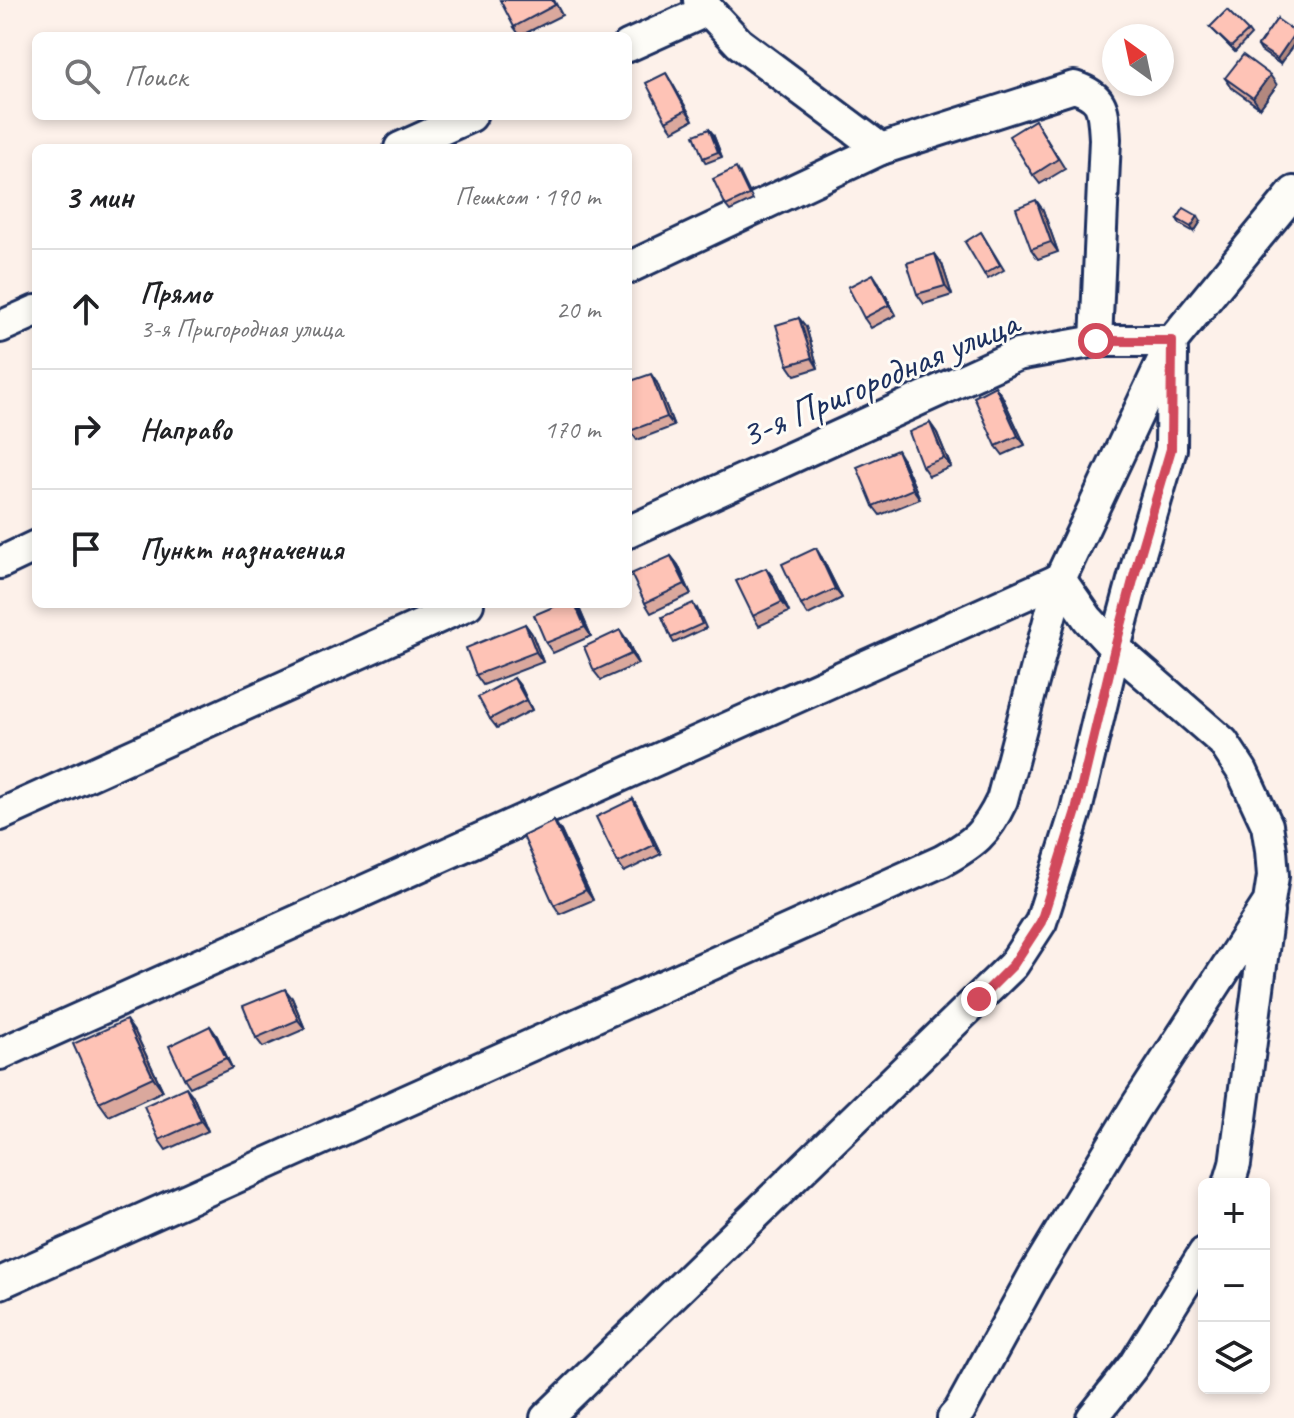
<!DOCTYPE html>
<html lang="ru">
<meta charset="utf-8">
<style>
body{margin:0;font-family:Caveat,sans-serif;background:#f6f6f6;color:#202124}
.controls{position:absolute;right:24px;bottom:24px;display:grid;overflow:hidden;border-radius:12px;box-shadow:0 4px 12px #0003}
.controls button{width:72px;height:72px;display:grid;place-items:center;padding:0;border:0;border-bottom:2px solid #e0e0e0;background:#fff;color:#202124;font:40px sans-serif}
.compass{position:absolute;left:1102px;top:24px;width:72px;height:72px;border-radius:50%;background:#fff;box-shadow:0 4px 12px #0003;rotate:327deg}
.stop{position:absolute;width:24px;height:24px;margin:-18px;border:6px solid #d1495b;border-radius:50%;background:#fff}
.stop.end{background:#d1495b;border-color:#fff;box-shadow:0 2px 8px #0008}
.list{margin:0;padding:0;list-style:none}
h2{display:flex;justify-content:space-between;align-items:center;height:104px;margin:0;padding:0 32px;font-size:34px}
h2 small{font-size:26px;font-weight:400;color:#757577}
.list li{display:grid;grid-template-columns:52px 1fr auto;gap:24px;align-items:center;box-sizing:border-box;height:120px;padding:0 32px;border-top:2px solid #e0e0e0}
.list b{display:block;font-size:30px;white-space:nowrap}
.list p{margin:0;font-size:26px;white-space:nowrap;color:#757577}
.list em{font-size:26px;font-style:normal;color:#757577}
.icon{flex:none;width:44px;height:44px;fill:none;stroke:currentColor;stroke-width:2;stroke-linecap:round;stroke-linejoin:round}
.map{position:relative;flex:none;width:1294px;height:1418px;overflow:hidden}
.search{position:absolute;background:#fff;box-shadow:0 4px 12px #0003;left:32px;top:32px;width:600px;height:88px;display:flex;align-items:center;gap:20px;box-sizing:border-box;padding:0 28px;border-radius:12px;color:#757577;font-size:30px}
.panel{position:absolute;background:#fff;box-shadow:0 4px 12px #0003;left:32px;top:144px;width:600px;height:464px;border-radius:12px}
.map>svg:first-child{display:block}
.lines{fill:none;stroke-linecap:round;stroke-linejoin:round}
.minor-casing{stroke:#1b2f5e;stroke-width:36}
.minor{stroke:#fdfcf7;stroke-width:30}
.wall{fill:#daa89d;stroke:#1b2f5e;stroke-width:2}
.shaded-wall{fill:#b2887f;stroke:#1b2f5e;stroke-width:2}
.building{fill:#fec3b6;stroke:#1b2f5e;stroke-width:2}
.route{stroke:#d1495b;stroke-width:10}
.labels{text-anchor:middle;stroke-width:6;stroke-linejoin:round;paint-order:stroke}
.street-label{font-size:38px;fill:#1b2f5e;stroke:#fdfcf7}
</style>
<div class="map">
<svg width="1294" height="1418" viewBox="0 0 1294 1418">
<rect width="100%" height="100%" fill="#fdf1ea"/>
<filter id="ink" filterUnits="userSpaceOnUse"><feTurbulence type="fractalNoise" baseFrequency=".0125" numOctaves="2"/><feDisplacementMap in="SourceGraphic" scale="16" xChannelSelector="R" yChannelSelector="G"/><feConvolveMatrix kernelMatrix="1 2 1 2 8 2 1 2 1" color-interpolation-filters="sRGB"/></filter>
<g filter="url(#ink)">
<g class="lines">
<defs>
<g id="minor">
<polyline points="628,46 708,10"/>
<polyline points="400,148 471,116"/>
<path d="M881,149L1074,87C1105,97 1103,110 1105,139L1096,341"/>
<polyline points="628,268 881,149 739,43 699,0"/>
<polyline points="0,327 36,311"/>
<polyline points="628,532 1017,355 1096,341 1172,341 1294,192"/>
<polyline points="0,563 36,546"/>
<polyline points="0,815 468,604"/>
<polyline points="0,1054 1060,579 1088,619 1115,648 1223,742 1242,771 1267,825 1271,850 1273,876 1269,902 1135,1108 1034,1275 960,1410 953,1418"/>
<polyline points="1229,1184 1235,1164 1268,912"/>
<path d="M0,1283L942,861C974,843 986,834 1002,800L1060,579L1172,341"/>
<polyline points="546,1418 1013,965 1041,922 1076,811 1115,648 1140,554 1171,449 1172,351"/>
<polyline points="1092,1418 1134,1365 1204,1253"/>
</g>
</defs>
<!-- minor casing -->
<use href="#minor" class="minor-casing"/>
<!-- minor -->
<use href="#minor" class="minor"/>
</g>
<!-- wall -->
<g class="wall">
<polygon points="554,0 562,15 520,36 514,27"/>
<polygon points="1277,19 1280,64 1261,51 1258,46"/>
<polygon points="1210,27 1248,31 1251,35 1235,52"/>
<polygon points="1225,78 1277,85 1260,108 1232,88"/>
<polygon points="672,83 693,120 673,131 666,121"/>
<polygon points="709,129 713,134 722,157 706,163 703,158"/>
<polygon points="1041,130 1065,169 1040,184 1033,175"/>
<polygon points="740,173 753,200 730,211 726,206"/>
<polygon points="1043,210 1058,252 1038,259 1031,249"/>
<polygon points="1177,219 1201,221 1194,232 1180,224"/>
<polygon points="981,232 1004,270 988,279 984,274"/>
<polygon points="935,254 942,264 952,295 924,304 917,294"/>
<polygon points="879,283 896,315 871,328 864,318"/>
<polygon points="799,318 806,327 818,368 795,375 788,365"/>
<polygon points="657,383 674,426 637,440 630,431"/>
<polygon points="1002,396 1025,445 1003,455 996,446"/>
<polygon points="930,423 937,433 951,467 929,476 922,466"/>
<polygon points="903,460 920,499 880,515 873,506"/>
<polygon points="671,556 678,565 691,594 651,613 645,603"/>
<polygon points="822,558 842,598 808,615 801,605"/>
<polygon points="773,577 789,612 759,626 753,616"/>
<polygon points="579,608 591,636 553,653 546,643"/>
<polygon points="697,608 706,628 674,643 671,638"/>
<polygon points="525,624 532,634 543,662 483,685 476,675"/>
<polygon points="627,640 638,664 601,680 594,671"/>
<polygon points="514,678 521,687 532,710 497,728 490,719"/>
<polygon points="633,799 639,809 661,854 624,872 618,863"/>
<polygon points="554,821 561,831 593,900 560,914 554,905"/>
<polygon points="292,998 305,1029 263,1047 256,1038"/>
<polygon points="210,1026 217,1036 232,1068 190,1087 184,1078"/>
<polygon points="136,1034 163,1091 109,1116 99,1102"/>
<polygon points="193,1096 208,1131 166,1150 159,1140"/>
</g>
<!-- shaded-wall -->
<g class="shaded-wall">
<polygon points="1294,34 1294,44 1280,64 1277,59"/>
<polygon points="666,73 672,83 693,120 686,110"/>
<polygon points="1270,75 1277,85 1260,108 1253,98"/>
<polygon points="709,129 713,134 722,157 718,152"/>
<polygon points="1036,200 1043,210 1058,252 1051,242"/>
<polygon points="1198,216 1201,221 1194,232 1191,227"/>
<polygon points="935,254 942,264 952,295 945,286"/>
<polygon points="873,274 879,283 896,315 889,305"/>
<polygon points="799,318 806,327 818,368 812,358"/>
<polygon points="651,374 657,383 674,426 667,417"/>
<polygon points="995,386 1002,396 1025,445 1018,436"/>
<polygon points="930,423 937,433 951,467 944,458"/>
<polygon points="897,450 903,460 920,499 913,489"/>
<polygon points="816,548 822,558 842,598 835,589"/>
<polygon points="671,556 678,565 691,594 685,584"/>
<polygon points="766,568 773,577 789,612 782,602"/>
<polygon points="575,604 576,604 579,608 591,636 585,627"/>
<polygon points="525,624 532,634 543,662 536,652"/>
<polygon points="620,630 627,640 638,664 631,654"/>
<polygon points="514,678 521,687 532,710 526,700"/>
<polygon points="633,799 639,809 661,854 654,845"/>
<polygon points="554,821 561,831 593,900 586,890"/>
<polygon points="285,989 292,998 305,1029 298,1020"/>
<polygon points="126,1020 136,1034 163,1091 153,1077"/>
<polygon points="210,1026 217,1036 232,1068 226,1058"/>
<polygon points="186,1087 193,1096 208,1131 201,1121"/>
</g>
<!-- building -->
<g class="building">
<polygon points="500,0 552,0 555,5 514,27"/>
<polygon points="1227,10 1248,31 1231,47 1210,27"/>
<polygon points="1277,19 1294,31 1294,34 1277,59 1258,46"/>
<polygon points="1243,55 1270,75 1253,98 1225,78"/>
<polygon points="666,73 686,110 666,121 646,83"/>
<polygon points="1035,120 1058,159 1033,175 1009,136"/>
<polygon points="709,129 718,152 703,158 694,135"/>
<polygon points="736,168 749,195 726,206 713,179"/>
<polygon points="1036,200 1051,242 1031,249 1016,208"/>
<polygon points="1184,208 1198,216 1191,227 1177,219"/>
<polygon points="981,232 1000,265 984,274 965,242"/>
<polygon points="935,254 945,286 917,294 907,263"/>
<polygon points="873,274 889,305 864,318 848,287"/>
<polygon points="799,318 812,358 788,365 776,325"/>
<polygon points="651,374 667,417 630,431 628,424 628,382"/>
<polygon points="995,386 1018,436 996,446 974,397"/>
<polygon points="930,423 944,458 922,466 909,432"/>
<polygon points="897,450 913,489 873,506 857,467"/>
<polygon points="816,548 835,589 801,605 782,564"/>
<polygon points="671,556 685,584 645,603 631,574"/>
<polygon points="766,568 782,602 753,616 736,581"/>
<polygon points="693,603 702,624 671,638 662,617"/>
<polygon points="560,604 575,604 585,627 546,643 534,615"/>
<polygon points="525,624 536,652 476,675 466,648"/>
<polygon points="620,630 631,654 594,671 584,647"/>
<polygon points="514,678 526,700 490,719 478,697"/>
<polygon points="633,799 654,845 618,863 596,817"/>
<polygon points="554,821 586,890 554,905 523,836"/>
<polygon points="285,989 298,1020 256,1038 243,1006"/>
<polygon points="126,1020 153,1077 99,1102 73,1044"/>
<polygon points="210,1026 226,1058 184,1078 169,1046"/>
<polygon points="186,1087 201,1121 159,1140 144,1106"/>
</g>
</g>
<g class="lines" filter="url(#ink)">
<!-- route -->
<polyline class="route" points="979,999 1013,965 1041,922 1076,811 1115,648 1140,554 1171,449 1172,341 1096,341"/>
</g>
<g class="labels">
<!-- street labels -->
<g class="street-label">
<text transform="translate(879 378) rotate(-23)" y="13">3-я Пригородная улица</text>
</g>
</g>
</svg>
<div class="controls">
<button>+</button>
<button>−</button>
<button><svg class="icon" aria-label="layers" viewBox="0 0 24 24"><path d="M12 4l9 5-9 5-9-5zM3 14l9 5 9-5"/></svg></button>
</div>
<svg class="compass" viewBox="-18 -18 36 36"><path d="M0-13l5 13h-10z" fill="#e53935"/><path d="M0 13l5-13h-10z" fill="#757577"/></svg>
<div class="stop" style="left:1096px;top:341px"></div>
<div class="stop end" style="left:979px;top:999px"></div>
<div class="search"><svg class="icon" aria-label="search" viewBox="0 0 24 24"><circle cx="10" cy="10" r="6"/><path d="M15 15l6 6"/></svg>Поиск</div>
<section class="panel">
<h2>3 мин<small>Пешком · 190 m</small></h2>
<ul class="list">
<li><svg class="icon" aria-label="ahead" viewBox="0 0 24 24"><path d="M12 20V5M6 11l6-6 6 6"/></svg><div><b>Прямо</b><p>3-я Пригородная улица</p></div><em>20 m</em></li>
<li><svg class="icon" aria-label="right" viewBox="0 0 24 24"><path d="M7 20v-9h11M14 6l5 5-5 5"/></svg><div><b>Направо</b></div><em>170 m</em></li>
<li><svg class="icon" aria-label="arrive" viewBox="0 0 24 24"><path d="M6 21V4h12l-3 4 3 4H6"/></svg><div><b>Пункт назначения</b></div></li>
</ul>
</section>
</div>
